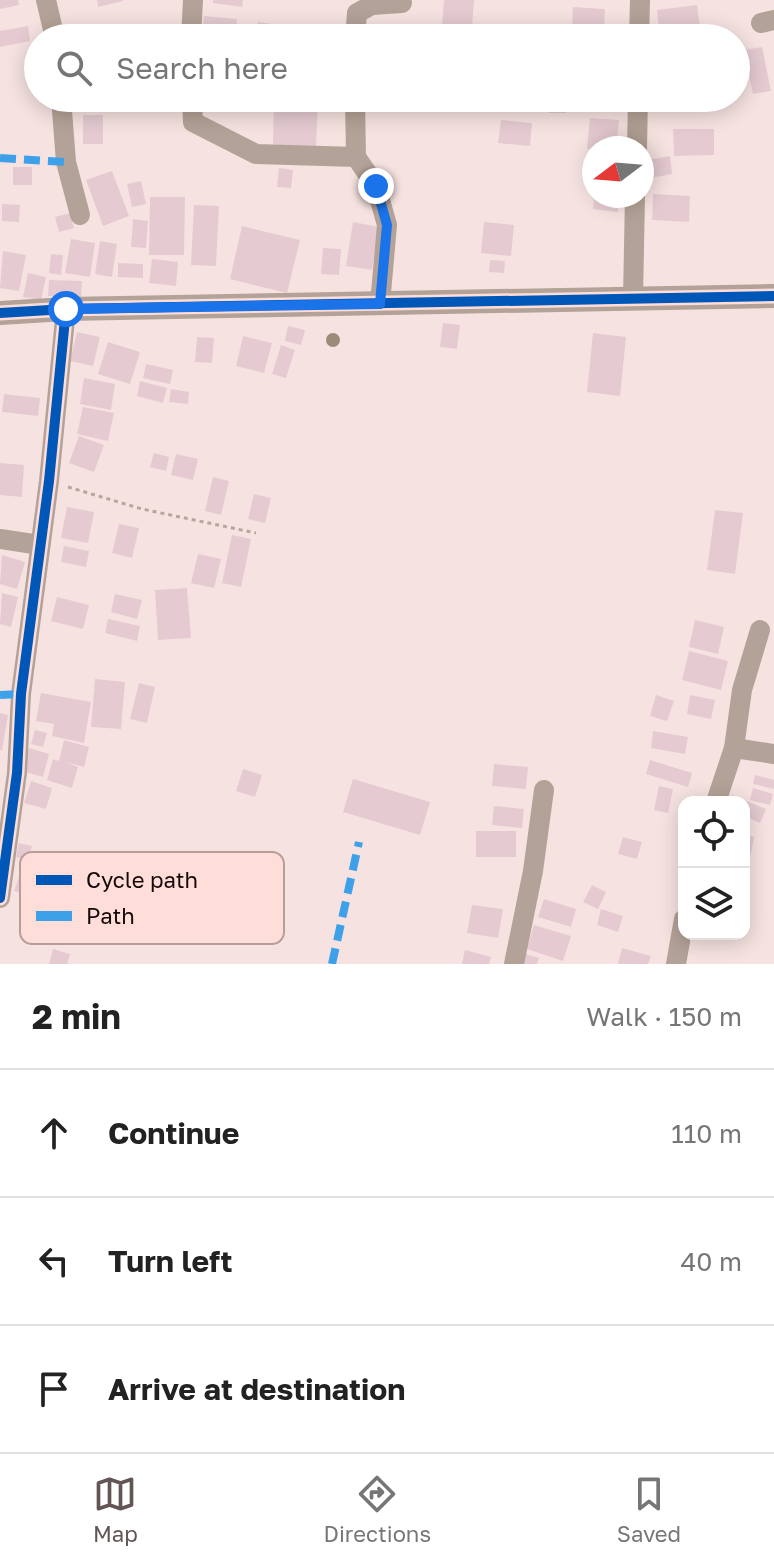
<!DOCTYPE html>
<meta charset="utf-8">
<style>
body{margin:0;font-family:"Golos Text",sans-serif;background:#f6f6f6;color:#222}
.controls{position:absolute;right:24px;bottom:24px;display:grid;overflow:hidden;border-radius:16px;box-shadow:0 4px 20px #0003}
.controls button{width:72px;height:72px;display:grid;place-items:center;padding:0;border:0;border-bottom:2px solid #e0e0e0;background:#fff;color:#222;font:40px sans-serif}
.compass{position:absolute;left:582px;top:136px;width:72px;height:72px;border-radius:50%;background:#fff;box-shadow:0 4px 20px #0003;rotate:254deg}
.stop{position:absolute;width:24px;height:24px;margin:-18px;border:6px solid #1a73e8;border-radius:50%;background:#fff}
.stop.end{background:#1a73e8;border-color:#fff;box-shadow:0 2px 8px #0008}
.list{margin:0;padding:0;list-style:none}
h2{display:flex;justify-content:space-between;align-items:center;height:104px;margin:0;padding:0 32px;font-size:34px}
h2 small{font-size:26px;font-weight:400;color:#767676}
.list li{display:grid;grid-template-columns:52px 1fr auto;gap:24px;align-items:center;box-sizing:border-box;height:128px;padding:0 32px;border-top:2px solid #e0e0e0}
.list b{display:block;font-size:30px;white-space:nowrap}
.list em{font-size:26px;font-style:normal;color:#767676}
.icon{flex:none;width:44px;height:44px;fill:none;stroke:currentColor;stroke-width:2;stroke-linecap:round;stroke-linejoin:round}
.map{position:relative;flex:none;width:774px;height:964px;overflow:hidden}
.search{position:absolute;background:#fff;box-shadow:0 4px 20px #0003;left:24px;right:24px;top:24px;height:88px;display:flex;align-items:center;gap:20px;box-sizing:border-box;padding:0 28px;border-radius:44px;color:#767676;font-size:30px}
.sheet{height:488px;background:#fff}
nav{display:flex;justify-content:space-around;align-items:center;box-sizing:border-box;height:112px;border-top:2px solid #e0e0e0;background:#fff;font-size:22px;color:#767676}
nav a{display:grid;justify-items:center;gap:4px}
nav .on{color:#625554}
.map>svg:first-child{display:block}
.building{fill:#e5cbd1}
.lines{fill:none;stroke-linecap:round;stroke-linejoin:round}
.path{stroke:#b5a69e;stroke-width:3;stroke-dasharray:4 4;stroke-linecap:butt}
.minor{stroke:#b3a297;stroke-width:20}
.tertiary{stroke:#b3a297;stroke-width:24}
.quiet{stroke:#3da1e9;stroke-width:8;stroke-dasharray:16 8;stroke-linecap:butt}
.cycleway-casing{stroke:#ffddd8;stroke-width:15}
.cycleway{stroke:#0057b8;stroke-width:10}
.tree{fill:#9c8c77}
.route{stroke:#1a73e8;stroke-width:10}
.key{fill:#ffddd8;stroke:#b89d9a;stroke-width:2}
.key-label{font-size:22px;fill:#130908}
</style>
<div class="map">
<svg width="774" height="964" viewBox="0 0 774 964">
<rect width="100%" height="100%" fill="#f6e3e1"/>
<!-- building -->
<g class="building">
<polygon points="0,0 18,0 19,5 0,9"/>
<polygon points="97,0 123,0 123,1 98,7"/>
<polygon points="213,0 243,0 242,7 213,3"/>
<polygon points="444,0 474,0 472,28 442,25"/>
<polygon points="697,5 701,37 660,38 657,10"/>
<polygon points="573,7 605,9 604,28 572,27"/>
<polygon points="204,16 237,19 236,37 202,34"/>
<polygon points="258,22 284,26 283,38 256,38"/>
<polygon points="28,26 30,41 0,47 0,31"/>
<polygon points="587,29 605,31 604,38 586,38"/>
<polygon points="762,47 771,91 753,94 744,50"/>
<polygon points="274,98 318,98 316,147 273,146"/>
<polygon points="548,98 566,98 566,113 549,113"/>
<polygon points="579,98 592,98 591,112 577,111"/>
<polygon points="598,98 615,98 614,110 597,109"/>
<rect x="83" y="115" width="20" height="29"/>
<polygon points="590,118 619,120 616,148 587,149"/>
<polygon points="501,120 532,123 530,146 498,143"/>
<polygon points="673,129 714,129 714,155 674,156"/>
<polygon points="670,156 672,174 651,178 648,160"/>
<rect x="13" y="167" width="19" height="18"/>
<polygon points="279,168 293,170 291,188 277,187"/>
<polygon points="112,171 129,216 103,226 86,180"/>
<polygon points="141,181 146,204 132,207 127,184"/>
<polygon points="653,194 690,196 689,222 652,220"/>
<polygon points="594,196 619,196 618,212 593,209"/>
<polygon points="150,197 185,197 184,255 149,255"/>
<polygon points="2,204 20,205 19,222 2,221"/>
<polygon points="194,205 219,206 216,266 191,265"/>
<polygon points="70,213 74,228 59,232 55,217"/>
<polygon points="133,219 148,221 146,248 131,247"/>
<polygon points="353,222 379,227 372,270 346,266"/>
<polygon points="484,222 514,225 511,256 481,253"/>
<polygon points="242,226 300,240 287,293 230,279"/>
<polygon points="71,239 95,243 90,277 65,273"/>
<polygon points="100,241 117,244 112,277 95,274"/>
<polygon points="323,248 341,249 339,275 321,274"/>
<polygon points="3,251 26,255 19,291 0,288"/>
<polygon points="51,254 63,255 61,275 49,273"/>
<polygon points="152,259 178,262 176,286 149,283"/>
<polygon points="490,260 505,261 504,273 489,272"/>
<polygon points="118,263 143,264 143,278 118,277"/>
<polygon points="28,273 46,277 41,300 23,297"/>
<polygon points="49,280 82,281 81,298 48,296"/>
<polygon points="443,323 460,325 457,349 440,347"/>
<polygon points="288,326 305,330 301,345 285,341"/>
<polygon points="77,332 100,337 93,366 70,361"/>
<polygon points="593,333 626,337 620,396 587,392"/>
<polygon points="243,336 272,343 264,373 236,366"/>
<polygon points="197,337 214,338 212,363 195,362"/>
<polygon points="108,342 140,352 130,384 98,374"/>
<polygon points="281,345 295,350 286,378 272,374"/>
<polygon points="146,364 173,370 170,384 143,378"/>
<polygon points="84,378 115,384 111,410 80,404"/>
<polygon points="140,381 167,388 163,403 137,396"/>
<polygon points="171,389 189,392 188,404 169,402"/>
<polygon points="4,394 40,398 38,416 2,412"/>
<polygon points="83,407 114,413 108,441 77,434"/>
<polygon points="79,436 104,445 94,472 69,463"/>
<polygon points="154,453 169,457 166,471 150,467"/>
<polygon points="176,454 198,459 193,480 171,475"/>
<polygon points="0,463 24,465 22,497 0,495"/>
<polygon points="213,477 229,481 221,515 205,511"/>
<polygon points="254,494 271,498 265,523 248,519"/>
<polygon points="67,507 94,512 88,543 61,538"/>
<polygon points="715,510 743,513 735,574 707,570"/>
<polygon points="119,524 139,528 132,558 112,553"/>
<polygon points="232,535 251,539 241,587 222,583"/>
<polygon points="64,546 89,551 86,567 61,562"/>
<polygon points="198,554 221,559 214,588 191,583"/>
<polygon points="2,555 25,562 17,589 0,584"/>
<polygon points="187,588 191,638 158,640 155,590"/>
<polygon points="2,593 18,597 11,627 0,624"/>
<polygon points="115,594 142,600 137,619 111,612"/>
<polygon points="57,597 89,605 83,629 51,621"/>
<polygon points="108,619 140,626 137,641 105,633"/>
<polygon points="695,620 724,627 718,654 689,647"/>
<polygon points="689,651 728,661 721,690 682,680"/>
<polygon points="95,679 125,682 121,729 91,727"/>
<polygon points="139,683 155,687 147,723 130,719"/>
<polygon points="41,693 91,702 84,743 52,736 54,724 36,721"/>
<polygon points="656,695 674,701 667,721 650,716"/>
<polygon points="690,695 715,700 711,719 687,714"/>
<polygon points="0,713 8,715 2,750 0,750"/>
<polygon points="35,730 47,733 43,747 31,744"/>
<polygon points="653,731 688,737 685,754 651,748"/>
<polygon points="64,740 89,747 84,767 66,762 78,767 72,788 47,780 53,759 59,761"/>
<polygon points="29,748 49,754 43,777 22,771"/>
<polygon points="650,760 692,773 688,787 646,774"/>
<polygon points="494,764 528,767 526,789 492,786"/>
<polygon points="243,769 262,775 255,797 236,791"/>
<polygon points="755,775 774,780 774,789 753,784"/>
<polygon points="353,779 430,802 420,835 343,812"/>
<polygon points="31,781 52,788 46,809 24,803"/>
<polygon points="659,786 673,789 668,813 654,810"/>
<polygon points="753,788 773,794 770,805 750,800"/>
<polygon points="732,795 766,809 760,823 744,816 744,802 729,802"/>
<polygon points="494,806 524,809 522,828 492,825"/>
<rect x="476" y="831" width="40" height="26"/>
<polygon points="744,835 754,837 751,854 744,853"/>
<polygon points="623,837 642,842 637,859 618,854"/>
<polygon points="19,843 32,846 28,860 16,857"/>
<polygon points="22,868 50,878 43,900 14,891"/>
<polygon points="592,885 606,892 598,909 583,902"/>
<polygon points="544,899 576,909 571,927 538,917"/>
<polygon points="472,905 503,909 498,938 467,933"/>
<polygon points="601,909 623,916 618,932 597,925"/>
<polygon points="534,925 571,936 563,961 527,949"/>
<polygon points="622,948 651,956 648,964 618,964"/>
<polygon points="53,949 70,954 67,964 49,964"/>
<polygon points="465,950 491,957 489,964 462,964"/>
<polygon points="526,954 539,958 537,964 522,964"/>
</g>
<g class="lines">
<!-- path -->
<polyline class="path" points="68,487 142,509 256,533"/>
<!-- minor -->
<g class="minor">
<polyline points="46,0 55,38"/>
<polyline points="761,23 774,20"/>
<polyline points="191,38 193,0"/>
<polyline points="355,38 357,13 372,5 402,3"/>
<polyline points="639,38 640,0"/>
<polyline points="61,98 66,162 80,215"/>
<polyline points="192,98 193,122 256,154 356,157 376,186 387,225 380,304"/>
<polyline points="355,98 356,157"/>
<polyline points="637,148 638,98"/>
<polyline points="633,298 635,196"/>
<polyline points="0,539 40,545"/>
<polyline points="734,748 774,754"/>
<polyline points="716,802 734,748 742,690 760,630"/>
<polyline points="0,898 17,773 21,694 49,481 66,309"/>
<polyline points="514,964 533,871 544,790"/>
<polyline points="676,964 684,919"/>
</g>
<!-- tertiary -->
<polyline class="tertiary" points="0,313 66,309 774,296"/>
<!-- quiet -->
<g class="quiet">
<polyline points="0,158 66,162"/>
<polyline points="0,695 21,694"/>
<polyline points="332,964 359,842"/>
</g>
<defs>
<g id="cycleway">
<polyline points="0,313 66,309 774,296"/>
<polyline points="0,898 17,773 21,694 49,481 66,309"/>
</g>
</defs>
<!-- cycleway casing -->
<use href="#cycleway" class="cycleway-casing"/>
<!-- cycleway -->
<use href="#cycleway" class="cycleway"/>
</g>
<!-- trees -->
<circle class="tree" cx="333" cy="340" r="7"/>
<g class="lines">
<!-- route -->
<polyline class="route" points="66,309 380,304 387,225 376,186"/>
</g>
<!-- legend -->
<rect x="20" y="852" width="264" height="92" rx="12" class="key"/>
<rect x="36" y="875" width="36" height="10" fill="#0057b8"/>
<rect x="36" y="911" width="36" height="10" fill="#3da1e9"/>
<g class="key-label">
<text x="86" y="888">Cycle path</text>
<text x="86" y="924">Path</text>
</g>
</svg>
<div class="controls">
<button><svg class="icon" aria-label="locate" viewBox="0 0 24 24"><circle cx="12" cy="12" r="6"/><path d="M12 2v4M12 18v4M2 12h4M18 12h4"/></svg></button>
<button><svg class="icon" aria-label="layers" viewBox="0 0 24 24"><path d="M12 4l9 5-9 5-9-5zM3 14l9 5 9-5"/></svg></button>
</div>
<svg class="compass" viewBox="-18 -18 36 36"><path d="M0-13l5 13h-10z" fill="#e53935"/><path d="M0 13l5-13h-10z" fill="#767676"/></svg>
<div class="stop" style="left:66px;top:309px"></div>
<div class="stop end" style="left:376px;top:186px"></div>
<div class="search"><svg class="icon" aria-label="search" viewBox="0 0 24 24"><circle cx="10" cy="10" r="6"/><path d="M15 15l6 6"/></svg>Search here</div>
</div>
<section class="sheet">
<h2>2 min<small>Walk · 150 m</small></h2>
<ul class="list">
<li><svg class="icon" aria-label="ahead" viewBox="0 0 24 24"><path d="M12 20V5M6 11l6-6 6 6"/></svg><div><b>Continue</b></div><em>110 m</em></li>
<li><svg class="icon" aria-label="left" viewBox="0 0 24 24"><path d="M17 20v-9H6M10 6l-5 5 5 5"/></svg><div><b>Turn left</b></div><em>40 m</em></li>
<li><svg class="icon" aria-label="arrive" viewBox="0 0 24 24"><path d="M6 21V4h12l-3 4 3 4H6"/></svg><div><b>Arrive at destination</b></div></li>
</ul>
</section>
<nav>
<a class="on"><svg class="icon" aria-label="map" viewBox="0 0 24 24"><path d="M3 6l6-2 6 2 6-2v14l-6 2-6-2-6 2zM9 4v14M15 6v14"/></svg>Map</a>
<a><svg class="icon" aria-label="directions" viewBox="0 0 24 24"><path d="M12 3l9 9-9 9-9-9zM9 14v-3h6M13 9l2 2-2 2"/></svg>Directions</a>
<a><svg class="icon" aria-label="saved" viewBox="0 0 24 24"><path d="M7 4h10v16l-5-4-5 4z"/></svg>Saved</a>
</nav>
